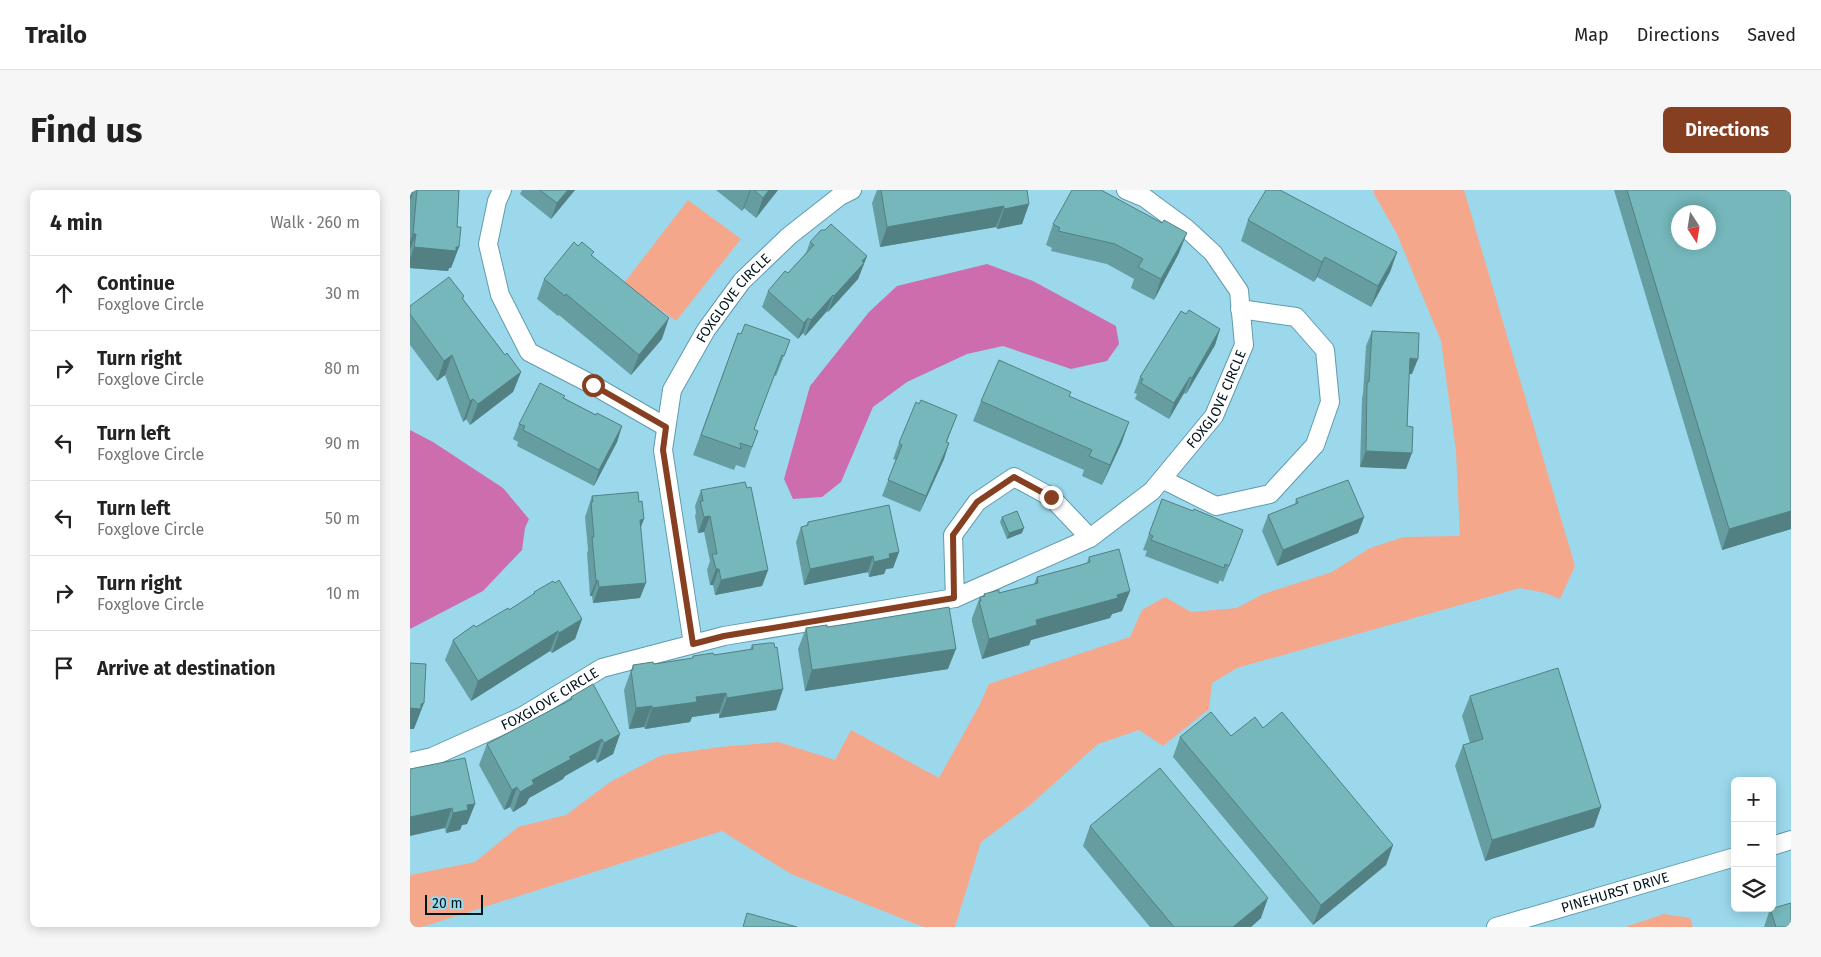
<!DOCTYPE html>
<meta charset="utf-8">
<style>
body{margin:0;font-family:"Fira Sans",sans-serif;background:#f6f6f6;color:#222}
.controls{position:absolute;right:15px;bottom:15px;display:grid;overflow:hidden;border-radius:8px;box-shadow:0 2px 12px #0003}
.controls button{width:45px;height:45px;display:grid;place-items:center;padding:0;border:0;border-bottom:1px solid #e0e0e0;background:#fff;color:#222;font:25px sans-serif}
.compass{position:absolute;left:1261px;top:15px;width:45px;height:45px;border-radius:50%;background:#fff;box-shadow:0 2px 12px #0003;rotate:168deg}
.scale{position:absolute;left:15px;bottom:12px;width:58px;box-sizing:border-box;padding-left:5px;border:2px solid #00151c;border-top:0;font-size:14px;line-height:18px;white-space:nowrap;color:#00151c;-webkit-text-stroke:4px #9cd8ec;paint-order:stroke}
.stop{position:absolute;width:15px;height:15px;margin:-11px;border:4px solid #873f22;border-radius:50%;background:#fff}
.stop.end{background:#873f22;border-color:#fff;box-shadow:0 1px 5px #0008}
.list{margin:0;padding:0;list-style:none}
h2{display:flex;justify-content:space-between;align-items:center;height:65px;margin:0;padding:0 20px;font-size:21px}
h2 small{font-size:16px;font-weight:400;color:#767676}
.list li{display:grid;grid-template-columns:32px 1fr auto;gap:15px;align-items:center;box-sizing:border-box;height:75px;padding:0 20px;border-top:1px solid #e0e0e0}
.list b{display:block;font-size:19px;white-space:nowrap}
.list p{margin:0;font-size:16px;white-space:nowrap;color:#767676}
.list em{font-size:16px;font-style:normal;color:#767676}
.icon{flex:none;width:28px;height:28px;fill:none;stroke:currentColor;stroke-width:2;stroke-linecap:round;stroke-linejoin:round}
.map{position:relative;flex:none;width:1381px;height:737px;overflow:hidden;border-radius:8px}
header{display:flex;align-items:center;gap:30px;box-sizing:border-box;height:70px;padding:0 25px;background:#fff;border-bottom:1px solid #e0e0e0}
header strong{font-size:24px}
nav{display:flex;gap:28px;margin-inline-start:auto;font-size:18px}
.intro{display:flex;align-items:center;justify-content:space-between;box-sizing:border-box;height:120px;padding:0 30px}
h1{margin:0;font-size:35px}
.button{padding:12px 22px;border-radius:8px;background:#873f22;color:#fff;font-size:18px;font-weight:700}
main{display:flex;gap:30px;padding:0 30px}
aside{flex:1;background:#fff;border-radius:8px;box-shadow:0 2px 12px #0003}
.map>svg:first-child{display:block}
.green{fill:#f5a78b}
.water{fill:#cd6dae}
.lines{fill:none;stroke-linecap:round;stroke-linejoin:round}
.street-casing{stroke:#609bae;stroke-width:20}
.street{stroke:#fff;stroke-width:18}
.wall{fill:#659da1}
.shaded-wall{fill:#528083}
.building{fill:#75b7bb;stroke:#528083;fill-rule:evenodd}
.route{stroke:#873f22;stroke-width:6}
.labels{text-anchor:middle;stroke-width:4.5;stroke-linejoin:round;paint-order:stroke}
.street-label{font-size:14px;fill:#00151c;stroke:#9cd8ec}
</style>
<header>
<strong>Trailo</strong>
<nav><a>Map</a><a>Directions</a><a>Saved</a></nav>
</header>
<div class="intro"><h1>Find us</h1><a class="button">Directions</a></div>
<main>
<aside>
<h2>4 min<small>Walk · 260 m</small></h2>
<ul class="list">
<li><svg class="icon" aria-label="ahead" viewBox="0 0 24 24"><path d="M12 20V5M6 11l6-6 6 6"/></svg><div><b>Continue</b><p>Foxglove Circle</p></div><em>30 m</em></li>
<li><svg class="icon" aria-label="right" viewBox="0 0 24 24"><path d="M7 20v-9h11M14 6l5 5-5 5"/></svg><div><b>Turn right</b><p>Foxglove Circle</p></div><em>80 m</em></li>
<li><svg class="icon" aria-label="left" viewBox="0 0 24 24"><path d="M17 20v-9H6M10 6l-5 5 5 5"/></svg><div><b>Turn left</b><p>Foxglove Circle</p></div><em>90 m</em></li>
<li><svg class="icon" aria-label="left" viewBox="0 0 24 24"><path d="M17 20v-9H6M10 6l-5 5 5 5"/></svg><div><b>Turn left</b><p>Foxglove Circle</p></div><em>50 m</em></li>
<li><svg class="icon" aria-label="right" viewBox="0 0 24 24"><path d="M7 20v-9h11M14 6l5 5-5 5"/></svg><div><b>Turn right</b><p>Foxglove Circle</p></div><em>10 m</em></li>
<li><svg class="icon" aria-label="arrive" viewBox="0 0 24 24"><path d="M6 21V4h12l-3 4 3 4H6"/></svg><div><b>Arrive at destination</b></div></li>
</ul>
</aside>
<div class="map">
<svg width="1381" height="737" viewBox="0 0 1381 737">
<rect width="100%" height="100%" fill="#9cd8ec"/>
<!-- green -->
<g class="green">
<polygon points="964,0 1054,0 1165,376 1150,409 1135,403 1110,398 827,478 802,493 799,519 753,556 729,540 688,554 619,616 571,652 545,737 513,737 381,684 312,641 12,737 0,737 0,685 65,672 108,637 156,625 200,592 252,565 310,557 368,552 425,570 441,540 529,588 569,516 579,494 720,447 732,420 755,407 781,422 827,418 853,404 922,382 960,358 994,347 1050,346 1046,261 1031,151 987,44 964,4"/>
<polygon points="278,10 331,49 266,131 214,93"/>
<polygon points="1254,724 1280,728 1283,737 1215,737"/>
</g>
<!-- water -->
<g class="water">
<polygon points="577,74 623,91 706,136 709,154 697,171 661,179 593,156 557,164 497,192 463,217 431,292 412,307 383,309 374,289 400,196 459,122 487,96"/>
<polygon points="0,240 23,252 93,298 119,329 115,338 112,360 73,401 0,439"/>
</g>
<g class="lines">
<defs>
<g id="street">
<polyline points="92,0 87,11 78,54 90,105 119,162 183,195 256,237"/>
<polyline points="752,289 806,316 860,304 905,255 920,212 915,160 886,127 830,119"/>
<polyline points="545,408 543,345 567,312 604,287 641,307 680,348"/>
<path id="s1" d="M283,454L253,260L262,200L296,140L332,91L379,46L430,6L442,0"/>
<path id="s2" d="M0,572L22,567L113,526L192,478L314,446L545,408L680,348L742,301L804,226L834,155L829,101L803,63L777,39L735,8L716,0"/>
<polyline points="1362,656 1381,650"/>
<path id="s3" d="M1086,737L1325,667"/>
</g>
</defs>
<!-- street casing -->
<use href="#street" class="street-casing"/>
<!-- street -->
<use href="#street" class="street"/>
</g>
<!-- wall -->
<g class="wall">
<polygon points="0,0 49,0 47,37 49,57 41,78 39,78 38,81 0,78"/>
<polygon points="112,0 165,0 141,29 110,4"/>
<polygon points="306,0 368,0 346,28 334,18 332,21"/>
<polygon points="467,0 471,0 619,14 612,34 587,39 586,37 470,57 462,13"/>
<polygon points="1204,0 1381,0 1381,339 1312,360"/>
<polygon points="838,30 987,62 980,82 961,117 907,87 904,92 831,51"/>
<polygon points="643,34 769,63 744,110 721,98 724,89 697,74 641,61 642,58 636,55"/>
<polygon points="400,52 457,66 448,89 418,122 417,121 395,146 393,143 388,149 352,117 358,101 378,83 396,63"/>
<polygon points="182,65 252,149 221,185 149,125 148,126 127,109 134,89"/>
<polygon points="54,106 53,109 95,165 111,182 103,202 60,235 56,229 53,232 35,185 27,191 0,155 0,116"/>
<polygon points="776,124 810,139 805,155 776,204 774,203 759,229 725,209 727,204 724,203 730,187"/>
<polygon points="962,141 1002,184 999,184 996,279 950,277 952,208 953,203 956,156"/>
<polygon points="328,143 331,144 380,150 366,186 364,185 344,240 348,241 335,278 326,275 324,280 283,265"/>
<polygon points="660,206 712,252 692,295 672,286 674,280 563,231 571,211"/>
<polygon points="154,208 186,225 212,236 207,252 184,296 107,256 108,252 103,249 109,234"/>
<polygon points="547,225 537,252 539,253 534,269 510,322 472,306 486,270 483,269 489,253"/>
<polygon points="291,300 358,380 352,396 305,405 303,395 300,395 297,380 300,371 294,342 288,343 285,326 286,323 285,316"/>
<polygon points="182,306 231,338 230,408 183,413 182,406 180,406 177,363 178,360 175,327"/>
<polygon points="752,309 833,340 813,392 810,390 808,394 735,366 737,361 733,360"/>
<polygon points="886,309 954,327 948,343 867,376 852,341 858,325 885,314"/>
<polygon points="592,327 612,343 597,349 590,332"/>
<polygon points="398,332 489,362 483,378 476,379 474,384 459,387 458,382 394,395 386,352 391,337 396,336"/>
<polygon points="679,367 720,401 712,421 702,424 700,428 621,450 619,455 572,469 562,432 562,428 570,407 573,407 574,404 589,403 624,394 627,387 677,373"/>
<polygon points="124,402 172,429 165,449 142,463 140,461 61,511 35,470 43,450 99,420 123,405"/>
<polygon points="417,437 538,479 395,501 388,459 396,438"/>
<polygon points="342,455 373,499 366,520 309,528 309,523 282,527 280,532 235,539 234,537 219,539 214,500 223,475 244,474 282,469 283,466 304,465 340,460"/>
<polygon points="1060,506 1191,617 1184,637 1075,671 1045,576 1053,555 1060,553 1052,526"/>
<polygon points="161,507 210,544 203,564 187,573 185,569 155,586 153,589 119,608 116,614 103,622 100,617 94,620 69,575 77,554 160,510"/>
<polygon points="853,538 983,655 976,675 903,735 763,567 770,547 821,546"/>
<polygon points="0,579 65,614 57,634 52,635 50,640 36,643 35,638"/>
<polygon points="680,636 851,728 841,737 740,737 673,656"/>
<polygon points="1360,719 1381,737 1354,737"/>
</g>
<!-- shaded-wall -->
<g class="shaded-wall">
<polygon points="1,0 4,0 0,11 0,3"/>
<polygon points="158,0 165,0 141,29 147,13"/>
<polygon points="340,0 341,0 334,18 332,21"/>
<polygon points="359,0 368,0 346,28 353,8"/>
<polygon points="619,14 612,34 587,39 594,19"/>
<polygon points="594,16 586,37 470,57 477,37"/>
<polygon points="777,43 769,63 744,110 751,89"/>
<polygon points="3,44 6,44 0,60 0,51"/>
<polygon points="4,57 49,57 41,78 39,78 38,81 0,78 0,69"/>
<polygon points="987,62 980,82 961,117 968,96"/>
<polygon points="457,66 448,89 418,122 424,106"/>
<polygon points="915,67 907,87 904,92 912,72"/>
<polygon points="423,105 417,121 395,146 401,130"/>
<polygon points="259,128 252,149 221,185 229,165"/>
<polygon points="398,128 393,143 388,149 394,133"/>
<polygon points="810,139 805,155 776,204 782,188"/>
<polygon points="42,165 35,185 27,191 34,171"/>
<polygon points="1000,168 1008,169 1002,184 994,184"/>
<polygon points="111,182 103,202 60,235 68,214"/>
<polygon points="780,187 774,203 759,229 764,213"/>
<polygon points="63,209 56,229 53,232 60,211"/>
<polygon points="719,232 712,252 692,295 700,275"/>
<polygon points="212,236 207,252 184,296 189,280"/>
<polygon points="539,253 534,269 510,322 516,306"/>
<polygon points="956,261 1002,263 996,279 950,277"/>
<polygon points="1381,321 1381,339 1312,360 1319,339"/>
<polygon points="300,326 294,342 288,343 294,327"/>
<polygon points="954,327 948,343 867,376 873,360"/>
<polygon points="234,329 228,345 230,330"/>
<polygon points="614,338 612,343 597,349 599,343"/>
<polygon points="489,362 483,378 476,379 474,384 459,387 464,372 479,364"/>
<polygon points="463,366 458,382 394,395 400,379"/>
<polygon points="306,379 309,379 303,395 300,395"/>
<polygon points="358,380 352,396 305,405 311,390"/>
<polygon points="188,390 182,406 180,406 186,391"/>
<polygon points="236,393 230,408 183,413 189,397"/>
<polygon points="720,401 712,421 702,424 700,428 621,450 619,455 572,469 579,449 626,430"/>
<polygon points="172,429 165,449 142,463 149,443"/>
<polygon points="148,441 140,461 61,511 68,491"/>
<polygon points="546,459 538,479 395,501 402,480"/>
<polygon points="373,499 366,520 309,528 317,508"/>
<polygon points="316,503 309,523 282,527 280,532 235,539 242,518 286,507"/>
<polygon points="14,513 4,539 0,539 0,518"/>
<polygon points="242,516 234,537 219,539 226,518"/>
<polygon points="210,544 203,564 187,573 194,553"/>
<polygon points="192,549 185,569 155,586 153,589 119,608 116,614 103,622 110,602 122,590 159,567"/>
<polygon points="107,597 100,617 94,620 102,600"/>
<polygon points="65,614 57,634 52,635 50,640 36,643 43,623 57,615"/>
<polygon points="1191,617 1184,637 1075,671 1082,650"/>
<polygon points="42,618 35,638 0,646 0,627"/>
<polygon points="983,655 976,675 903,735 911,715"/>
<polygon points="858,708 851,728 841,737 823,737"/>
</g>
<!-- building -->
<g class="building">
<polygon points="7,0 49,0 47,37 51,37 49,57 46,57 46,61 4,57 6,44 3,44"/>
<polygon points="130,0 158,0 147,13"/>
<polygon points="344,0 359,0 353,8"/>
<polygon points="471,0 617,0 619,14 594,19 594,16 477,37"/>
<polygon points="662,0 691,0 752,33 754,30 777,43 751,89 728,77 733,69 705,54 648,41 650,38 643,34"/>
<polygon points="856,0 870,0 987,62 968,96 915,67 912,72 838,30"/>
<path d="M1217,0H1381V321L1319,339ZM1268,22H1298V52H1268Z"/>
<polygon points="421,34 457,66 452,71 454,73 424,106 423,105 401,130 398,128 394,133 358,101 375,81 378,83 404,55 400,52 411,40 415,40"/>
<polygon points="164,52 168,56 172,52 184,62 181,65 259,128 229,165 156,104 155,106 134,89"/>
<polygon points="39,87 54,106 52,108 95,165 97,163 111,182 68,214 63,209 60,211 42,165 34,171 0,124 0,116"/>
<polygon points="779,120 810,139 782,188 780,187 764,213 731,193 733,189 730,187 771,121 776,124"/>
<polygon points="335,134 380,150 374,166 372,165 344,239 348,241 342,257 330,253 331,259 291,245 328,143 331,144"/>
<polygon points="962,141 1009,143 1008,169 1000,168 997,236 1003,237 1002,263 956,261 957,192 959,192"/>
<polygon points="589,170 661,202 659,206 719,232 700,275 679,266 682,260 571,211"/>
<polygon points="130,193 155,206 153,208 186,225 187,223 212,236 189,280 113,240 115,236 109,234"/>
<polygon points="511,210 547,225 536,252 539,253 516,306 478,290 492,255 489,253 506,212 509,214"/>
<polygon points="938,290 954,327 873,360 858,325 888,313 886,309"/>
<polygon points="335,292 337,298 341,297 358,380 311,390 309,379 306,379 302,364 307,364 300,326 294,327 290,311 293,311 291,300"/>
<polygon points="228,302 229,312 232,311 234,329 230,330 236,393 189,397 188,390 186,391 182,347 184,347 181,312 183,312 182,306"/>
<polygon points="752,309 783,321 784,319 833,340 819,376 815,374 814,378 741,350 743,346 739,344"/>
<polygon points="479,315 489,362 479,364 480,368 464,372 463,366 400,379 391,337 398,335 398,332"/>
<polygon points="607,321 614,338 599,343 592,327"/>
<polygon points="709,359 720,401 707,405 708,408 626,430 627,435 579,449 569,411 571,411 570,407 575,406 574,404 589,400 589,403 628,393 627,387 668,376 680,372 679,367"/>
<polygon points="149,390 172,429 149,443 148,441 68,491 43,450 64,435 66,437 98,418 99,420 125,403 124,402 143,391 145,393"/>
<polygon points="539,417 546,459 402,480 396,438 417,435 417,437 437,434"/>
<polygon points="359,453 364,453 365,458 367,457 373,499 317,508 316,503 286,507 287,512 242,518 242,516 226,518 221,480 223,480 223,475 243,472 244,474 283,468 283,466 303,463 304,465 343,459 342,455"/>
<polygon points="0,473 16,474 14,513 11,514 11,519 0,518"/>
<polygon points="1148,478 1191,617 1082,650 1053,555 1073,549 1060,506"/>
<polygon points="183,494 210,544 194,553 192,549 159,567 161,569 122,590 124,594 110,602 107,597 102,600 77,554 162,509 161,507"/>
<polygon points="801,522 821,546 845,527 853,538 872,522 983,655 911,715 770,547"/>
<polygon points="55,568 65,614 57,615 58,620 43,623 42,618 0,627 0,579"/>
<polygon points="750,578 858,708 823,737 764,737 680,636"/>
<polygon points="1381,713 1381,737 1366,737 1360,719"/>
<polygon points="337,723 387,737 333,737"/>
</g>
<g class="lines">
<!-- route -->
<polyline class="route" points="183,195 256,237 253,260 283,454 314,446 544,408 543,345 567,312 604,287 641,307"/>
</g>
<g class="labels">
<!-- street labels -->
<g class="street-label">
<text dy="5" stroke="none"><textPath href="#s1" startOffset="368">FOXGLOVE CIRCLE</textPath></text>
<text dy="5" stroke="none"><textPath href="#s2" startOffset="914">FOXGLOVE CIRCLE</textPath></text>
<text dy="5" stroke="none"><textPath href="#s2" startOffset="154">FOXGLOVE CIRCLE</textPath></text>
<text dy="5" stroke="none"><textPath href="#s3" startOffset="124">PINEHURST DRIVE</textPath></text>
</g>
</g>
</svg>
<div class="controls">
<button>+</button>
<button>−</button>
<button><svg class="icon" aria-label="layers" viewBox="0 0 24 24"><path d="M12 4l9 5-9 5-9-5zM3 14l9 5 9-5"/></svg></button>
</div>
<svg class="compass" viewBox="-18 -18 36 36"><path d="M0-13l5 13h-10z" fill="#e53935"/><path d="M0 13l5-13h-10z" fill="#767676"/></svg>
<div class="scale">20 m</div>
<div class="stop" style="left:183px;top:195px"></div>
<div class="stop end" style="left:641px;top:307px"></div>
</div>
</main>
